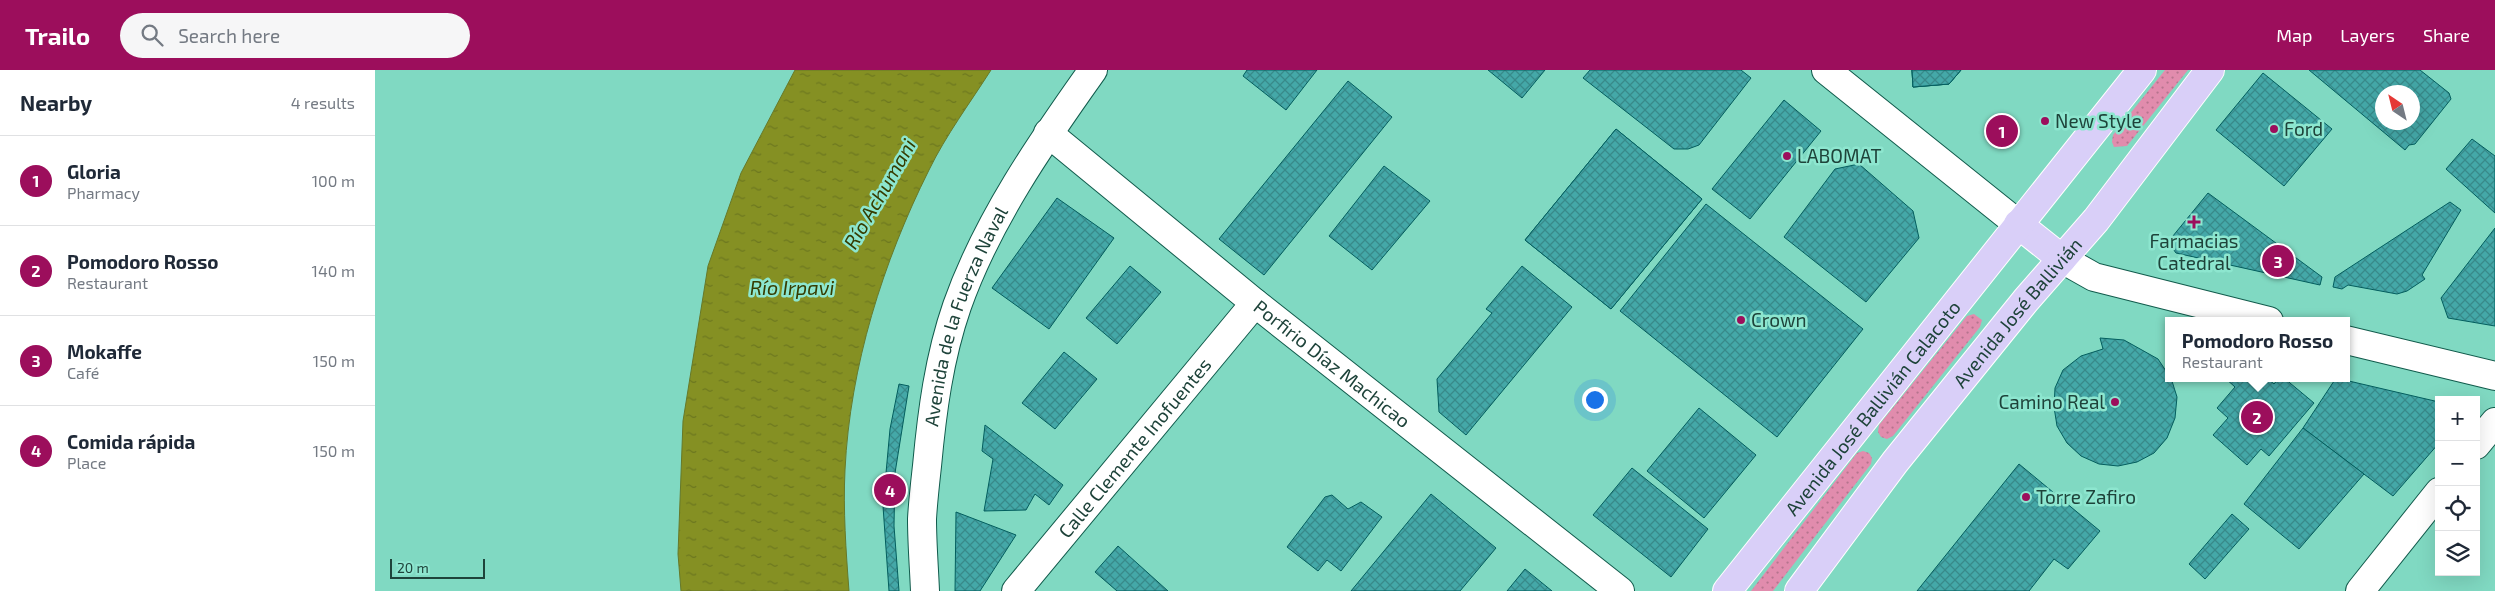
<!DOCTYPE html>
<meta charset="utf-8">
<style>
body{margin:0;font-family:"Exo 2",sans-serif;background:#f6f6f7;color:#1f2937}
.controls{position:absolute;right:15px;bottom:15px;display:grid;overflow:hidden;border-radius:0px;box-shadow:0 5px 20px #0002}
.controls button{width:45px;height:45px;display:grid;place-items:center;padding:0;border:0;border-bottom:1px solid #e0e1e3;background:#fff;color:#1f2937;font:25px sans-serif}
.compass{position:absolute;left:2000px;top:15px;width:45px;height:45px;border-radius:50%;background:#fff;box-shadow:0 5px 20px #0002;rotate:325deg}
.scale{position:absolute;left:15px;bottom:12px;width:95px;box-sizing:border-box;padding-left:5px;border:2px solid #1e433a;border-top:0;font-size:14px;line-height:18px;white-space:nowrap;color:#1e433a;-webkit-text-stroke:4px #8de6cf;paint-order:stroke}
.you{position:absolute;left:1219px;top:329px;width:18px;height:18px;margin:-12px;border:4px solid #fff;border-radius:50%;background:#1a73e8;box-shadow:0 0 0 8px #1a73e833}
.badge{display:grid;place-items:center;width:32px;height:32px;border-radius:50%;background:#9c0e5c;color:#fff;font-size:16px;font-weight:700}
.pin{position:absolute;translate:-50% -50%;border:2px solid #fff;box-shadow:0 1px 5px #0006}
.popup{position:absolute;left:1790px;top:247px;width:185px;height:65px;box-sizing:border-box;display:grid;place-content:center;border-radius:0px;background:#fff;filter:drop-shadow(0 1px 4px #0005);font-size:16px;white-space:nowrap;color:#747a83}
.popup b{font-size:19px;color:#1f2937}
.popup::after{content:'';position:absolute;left:50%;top:100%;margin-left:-10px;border:10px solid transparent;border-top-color:#fff}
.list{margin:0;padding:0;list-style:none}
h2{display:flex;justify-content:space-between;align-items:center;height:65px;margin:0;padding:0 20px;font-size:21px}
h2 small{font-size:16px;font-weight:400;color:#747a83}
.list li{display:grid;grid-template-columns:32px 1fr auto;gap:15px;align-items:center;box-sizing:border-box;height:90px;padding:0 20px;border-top:1px solid #e0e1e3}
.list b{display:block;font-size:19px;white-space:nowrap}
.list p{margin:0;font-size:16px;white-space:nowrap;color:#747a83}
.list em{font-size:16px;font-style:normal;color:#747a83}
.icon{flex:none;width:28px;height:28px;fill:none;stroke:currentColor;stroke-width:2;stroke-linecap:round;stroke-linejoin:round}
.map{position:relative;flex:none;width:2120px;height:521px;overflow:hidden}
header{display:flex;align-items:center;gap:30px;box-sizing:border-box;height:70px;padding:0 25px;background:#9c0e5c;color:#fff}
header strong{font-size:24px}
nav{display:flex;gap:28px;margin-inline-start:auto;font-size:18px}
.search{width:350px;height:45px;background:#f6f6f7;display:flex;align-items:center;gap:12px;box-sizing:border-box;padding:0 18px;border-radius:28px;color:#747a83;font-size:19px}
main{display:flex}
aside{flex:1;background:#fff}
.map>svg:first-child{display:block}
.grass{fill:url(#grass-dots)}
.water{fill:url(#water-ripples);stroke:#66792a}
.building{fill:url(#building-cross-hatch);stroke:#035e5e;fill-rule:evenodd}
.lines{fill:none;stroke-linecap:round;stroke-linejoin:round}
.street-casing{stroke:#115b4c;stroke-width:30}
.secondary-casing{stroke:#115b4c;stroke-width:30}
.primary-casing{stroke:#fff;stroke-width:30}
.street{stroke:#fff;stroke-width:28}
.secondary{stroke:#fff;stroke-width:28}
.primary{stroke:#d9cff8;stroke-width:28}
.poi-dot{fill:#9c0e5c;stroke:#8de6cf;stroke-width:2}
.labels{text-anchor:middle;stroke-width:5;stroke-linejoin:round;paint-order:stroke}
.poi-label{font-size:19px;fill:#1e433a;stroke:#8de6cf;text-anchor:start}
.street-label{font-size:19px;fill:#1e433a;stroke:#8de6cf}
.water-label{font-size:20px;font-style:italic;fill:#363c01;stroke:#8de6cf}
</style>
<header>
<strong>Trailo</strong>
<div class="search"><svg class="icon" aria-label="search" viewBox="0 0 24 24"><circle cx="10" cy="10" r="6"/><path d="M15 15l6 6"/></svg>Search here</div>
<nav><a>Map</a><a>Layers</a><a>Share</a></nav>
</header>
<main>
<aside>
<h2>Nearby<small>4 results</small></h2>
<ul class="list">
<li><span class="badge">1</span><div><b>Gloria</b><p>Pharmacy</p></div><em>100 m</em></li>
<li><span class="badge">2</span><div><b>Pomodoro Rosso</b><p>Restaurant</p></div><em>140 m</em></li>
<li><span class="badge">3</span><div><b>Mokaffe</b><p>Café</p></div><em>150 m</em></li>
<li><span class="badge">4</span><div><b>Comida rápida</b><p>Place</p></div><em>150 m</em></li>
</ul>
</aside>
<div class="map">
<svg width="2120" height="521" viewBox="0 0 2120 521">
<defs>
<pattern id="grass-dots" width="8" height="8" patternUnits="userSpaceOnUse" patternTransform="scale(1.25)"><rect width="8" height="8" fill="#e18cad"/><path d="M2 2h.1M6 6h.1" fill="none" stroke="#b6748e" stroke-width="1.8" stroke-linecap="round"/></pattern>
<pattern id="water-ripples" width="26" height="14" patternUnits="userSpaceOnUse" patternTransform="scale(1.25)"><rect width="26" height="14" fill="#859023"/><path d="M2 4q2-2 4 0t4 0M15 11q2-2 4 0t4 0" fill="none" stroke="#6c771f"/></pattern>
<pattern id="building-cross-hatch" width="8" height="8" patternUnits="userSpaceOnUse" patternTransform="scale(1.25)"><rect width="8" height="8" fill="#44a8a8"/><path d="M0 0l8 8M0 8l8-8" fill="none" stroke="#388a8a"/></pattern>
</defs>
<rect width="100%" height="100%" fill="#80d9c2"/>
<!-- grass -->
<g class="grass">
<polygon points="1790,0 1813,0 1752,76 1739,77 1737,72 1738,65"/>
<polygon points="1599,244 1607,250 1605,257 1518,366 1512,369 1506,367 1503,362 1504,355 1592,246"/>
<polygon points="1488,381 1494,383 1497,388 1496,394 1398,521 1376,521 1482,383"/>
</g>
<!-- water -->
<path class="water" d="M420,0H616C595,33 571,65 554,100C508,192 475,296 470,400C468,440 471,481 474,521H306L303,484L308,351L333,196L366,103Z"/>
<!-- building -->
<g class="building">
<polygon points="872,0 942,0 911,40 868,6"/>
<polygon points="1113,0 1170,0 1147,28"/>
<polygon points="1215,0 1366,0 1376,8 1324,75 1313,79 1299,79 1208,8"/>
<polygon points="1537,0 1586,0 1574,14 1538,17"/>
<polygon points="1537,0 1586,0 1574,14 1538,17"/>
<polygon points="1537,0 1586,0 1574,14 1538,17"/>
<path d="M1934,0H2045L2074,23L2076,29L2040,74L2034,75L2030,80ZM2008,22H2038V52H2008Z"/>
<polygon points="1888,3 1957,59 1909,116 1841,60"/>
<polygon points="973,11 1017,47 889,205 844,169"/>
<polygon points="1409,30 1446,61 1375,149 1337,119"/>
<polygon points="1241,59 1327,129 1236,239 1150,170"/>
<polygon points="1241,59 1327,129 1236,239 1150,170"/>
<polygon points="2097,69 2120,86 2120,143 2071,99"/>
<polygon points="1484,94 1538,141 1544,168 1491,232 1409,167 1460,99"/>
<polygon points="1009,96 1055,131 997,200 954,166"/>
<polygon points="1833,123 1947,207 1945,215 1801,183 1793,172"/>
<polygon points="682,128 739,168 674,259 617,218"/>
<polygon points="2075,132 2086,140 2047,205 2050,209 2032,221 2022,224 1973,215 1967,219 1958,217 1960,207"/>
<polygon points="1331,134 1488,259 1402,367 1245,241"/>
<polygon points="2120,158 2120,256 2073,248 2066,228"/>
<polygon points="755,196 786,222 742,274 711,248"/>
<polygon points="1147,196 1197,237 1091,365 1064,342 1062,309 1117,243 1111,239"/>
<polygon points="1725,268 1749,270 1783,289 1793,304 1793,308 1796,308 1802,327 1800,348 1792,368 1779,383 1762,392 1743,396 1724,394 1706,386 1692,373 1682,356 1679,337 1680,318 1688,300 1706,286 1728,279"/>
<polygon points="689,282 722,309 680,359 647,333"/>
<polygon points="1850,308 1892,308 1899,314 1904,308 1909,308 1939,333 1894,386 1886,379 1872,395 1838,365 1853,348 1842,338 1860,317"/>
<polygon points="1961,308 2064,332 2064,373 2018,426 1928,358"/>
<polygon points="524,314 534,316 520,403 519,456 524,521 514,521 508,436 515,359"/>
<polygon points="1324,338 1381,385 1329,448 1272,401"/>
<polygon points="610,355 688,415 674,435 660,424 651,440 609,441 618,389 607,381"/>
<polygon points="1928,358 1989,404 1924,479 1869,434"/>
<polygon points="1644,394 1725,461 1693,499 1679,489 1654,521 1542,521"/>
<polygon points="1257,398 1333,459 1296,507 1218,445"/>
<polygon points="1056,424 1121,478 1085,521 976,521"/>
<polygon points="957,425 973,439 986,432 1007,447 966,501 952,490 943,501 912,477 950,427"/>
<polygon points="581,442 641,465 605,521 580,521"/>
<polygon points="1857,444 1874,459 1830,509 1814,494"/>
<polygon points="743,476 793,521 742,521 720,502"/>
<polygon points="1150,499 1177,521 1132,521"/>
</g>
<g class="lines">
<defs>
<g id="street">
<polyline points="1451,0 1643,154"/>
<path id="s1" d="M673,63L880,233L1245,521"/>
<polyline points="1687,189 1719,207 1894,251"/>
<polyline points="1971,270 2120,306"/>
<polyline points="2101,375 2120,352"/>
<path id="s2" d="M641,521L880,233"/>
<polyline points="1985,521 2064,422"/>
</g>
<g id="secondary">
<path id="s3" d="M550,521C549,497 547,473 547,449C548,431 550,414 552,396C557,342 564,288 582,236C612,151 666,73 718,0"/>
</g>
<g id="primary">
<polyline points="1643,154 1687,189"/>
<path id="s4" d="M1352,521L1767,0"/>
<path id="s5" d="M1424,521L1520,392L1651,230L1721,150L1835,0"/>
</g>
</defs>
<!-- street casing -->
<use href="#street" class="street-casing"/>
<!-- secondary casing -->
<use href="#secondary" class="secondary-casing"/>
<!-- primary casing -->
<use href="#primary" class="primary-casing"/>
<!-- street -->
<use href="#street" class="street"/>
<!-- secondary -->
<use href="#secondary" class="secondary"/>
<!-- primary -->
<use href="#primary" class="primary"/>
</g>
<!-- markers -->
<g class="poi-dot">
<circle cx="1670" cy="51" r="5"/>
<circle cx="1899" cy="59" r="5"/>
<circle cx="1412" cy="86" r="5"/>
<path d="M1816.5 144.5h5v5h5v5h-5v5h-5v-5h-5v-5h5z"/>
<circle cx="1366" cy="250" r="5"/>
<circle cx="1740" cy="332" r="5"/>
<circle cx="1651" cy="427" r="5"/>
</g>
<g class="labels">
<!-- poi labels -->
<g class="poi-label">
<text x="1680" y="58">New Style</text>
<text x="1909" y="66">Ford</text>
<text x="1422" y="93">LABOMAT</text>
<text x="1819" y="178" text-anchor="middle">Farmacias<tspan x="1819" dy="22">Catedral</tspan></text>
<text x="1376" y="257">Crown</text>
<text x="1730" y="339" text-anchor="end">Camino Real</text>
<text x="1661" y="434">Torre Zafiro</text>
</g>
<!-- street labels -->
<g class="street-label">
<text dy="7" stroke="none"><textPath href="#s5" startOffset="354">Avenida José Ballivián</textPath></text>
<text dy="7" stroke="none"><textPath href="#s3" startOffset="281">Avenida de la Fuerza Naval</textPath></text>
<text dy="7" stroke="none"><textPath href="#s1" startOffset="366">Porfirio Díaz Machicao</textPath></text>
<text dy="7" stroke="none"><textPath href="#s4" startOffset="234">Avenida José Ballivián Calacoto</textPath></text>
<text dy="7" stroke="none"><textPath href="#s2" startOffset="186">Calle Clemente Inofuentes</textPath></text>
</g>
<!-- water labels -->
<g class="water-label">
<text transform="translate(505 124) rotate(-60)" y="7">Río Achumani</text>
<text x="417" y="225">Río Irpavi</text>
</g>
</g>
</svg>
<div class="controls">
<button>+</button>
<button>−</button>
<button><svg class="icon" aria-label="locate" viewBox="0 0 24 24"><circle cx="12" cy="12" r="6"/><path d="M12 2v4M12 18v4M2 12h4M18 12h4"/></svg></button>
<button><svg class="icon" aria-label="layers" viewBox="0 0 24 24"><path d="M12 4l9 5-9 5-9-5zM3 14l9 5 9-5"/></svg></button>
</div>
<svg class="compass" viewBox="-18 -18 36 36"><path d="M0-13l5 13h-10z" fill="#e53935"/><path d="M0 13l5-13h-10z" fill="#747a83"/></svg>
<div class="scale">20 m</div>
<div class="you"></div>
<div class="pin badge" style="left:1627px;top:61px">1</div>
<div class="pin badge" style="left:1882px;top:347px">2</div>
<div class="popup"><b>Pomodoro Rosso</b>Restaurant</div>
<div class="pin badge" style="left:1903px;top:191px">3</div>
<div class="pin badge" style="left:515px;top:420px">4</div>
</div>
</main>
